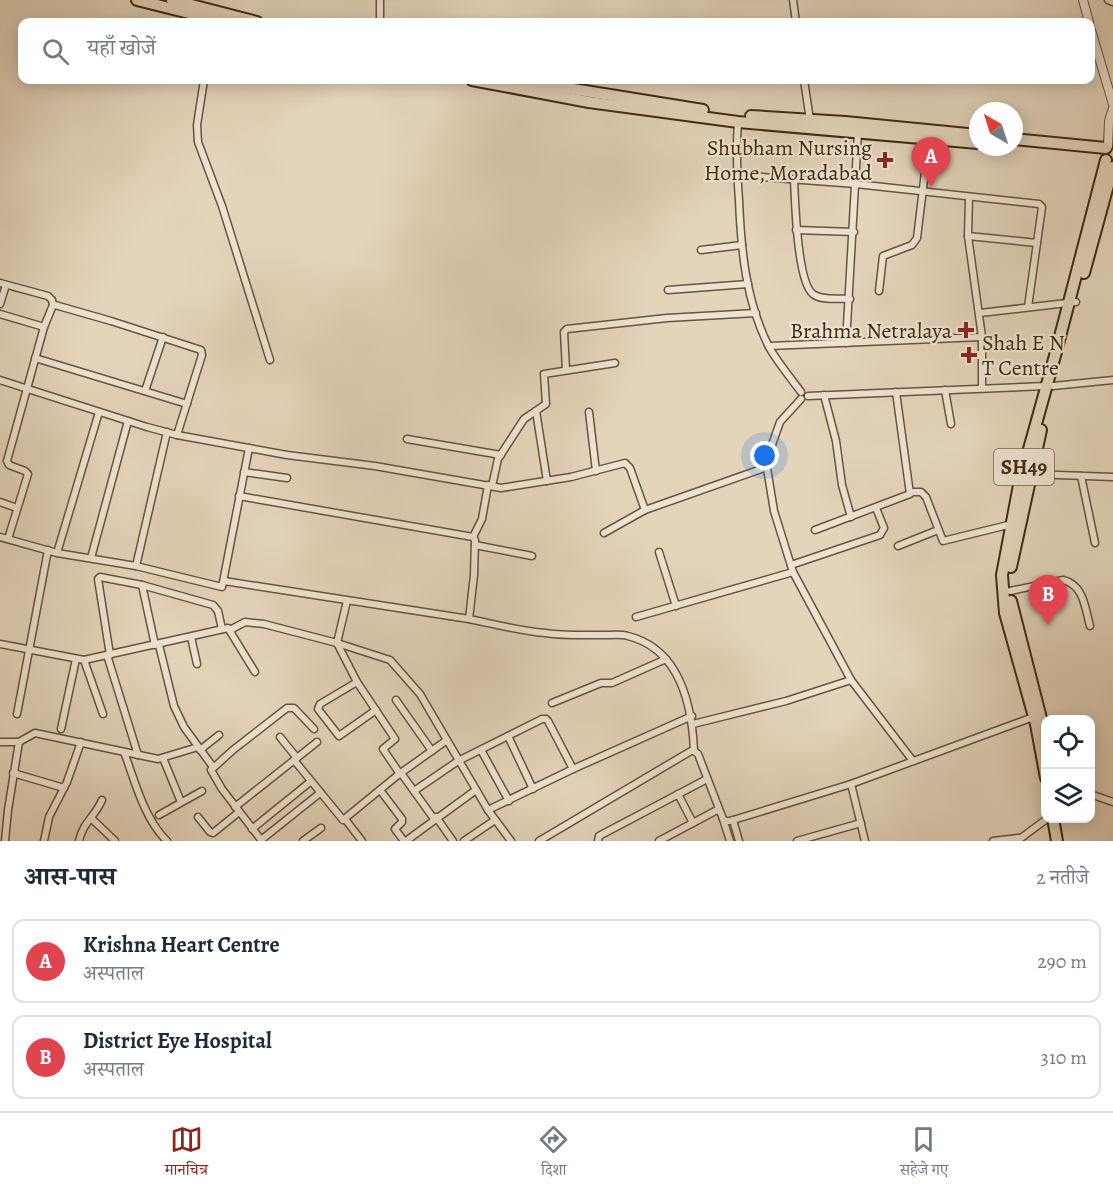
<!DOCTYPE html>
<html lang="hi">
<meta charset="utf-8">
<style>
body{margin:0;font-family:Alegreya,"Noto Serif Devanagari",serif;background:#f2f2f3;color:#1f2937}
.controls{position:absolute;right:18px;bottom:18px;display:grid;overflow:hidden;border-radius:12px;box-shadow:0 3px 15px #0003}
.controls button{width:54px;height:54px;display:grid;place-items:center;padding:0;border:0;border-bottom:2px solid #e0e1e3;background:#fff;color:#1f2937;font:30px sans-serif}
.compass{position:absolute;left:969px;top:102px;width:54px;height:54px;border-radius:50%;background:#fff;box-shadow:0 3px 15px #0003;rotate:321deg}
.you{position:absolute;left:765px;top:456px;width:21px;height:21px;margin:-15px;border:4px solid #fff;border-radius:50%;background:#1a73e8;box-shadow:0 0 0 9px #1a73e833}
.badge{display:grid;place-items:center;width:39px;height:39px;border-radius:50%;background:#8f2418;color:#fff;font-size:20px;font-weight:700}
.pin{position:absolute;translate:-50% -50px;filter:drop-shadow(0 2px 3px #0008)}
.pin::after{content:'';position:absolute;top:32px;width:21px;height:18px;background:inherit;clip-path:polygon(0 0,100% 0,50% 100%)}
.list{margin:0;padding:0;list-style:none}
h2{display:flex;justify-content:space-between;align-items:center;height:78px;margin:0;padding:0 24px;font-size:26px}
h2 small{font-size:20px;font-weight:400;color:#747a83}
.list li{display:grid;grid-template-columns:39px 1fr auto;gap:18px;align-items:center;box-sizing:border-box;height:84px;margin:0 12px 12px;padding:0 12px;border:2px solid #e0e1e3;border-radius:12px}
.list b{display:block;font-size:22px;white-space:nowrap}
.list p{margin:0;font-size:20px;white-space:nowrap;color:#747a83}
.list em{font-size:20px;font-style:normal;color:#747a83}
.icon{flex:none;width:33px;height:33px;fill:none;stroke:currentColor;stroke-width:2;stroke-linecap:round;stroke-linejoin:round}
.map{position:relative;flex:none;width:1113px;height:841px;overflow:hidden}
.search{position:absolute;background:#fff;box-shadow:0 3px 15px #0003;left:18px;right:18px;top:18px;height:66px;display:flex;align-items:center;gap:15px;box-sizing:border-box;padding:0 21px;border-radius:12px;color:#747a83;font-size:22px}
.sheet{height:270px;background:#fff}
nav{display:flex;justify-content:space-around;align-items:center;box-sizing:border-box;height:84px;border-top:2px solid #e0e1e3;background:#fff;font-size:16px;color:#747a83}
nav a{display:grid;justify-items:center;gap:3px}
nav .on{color:#8f2418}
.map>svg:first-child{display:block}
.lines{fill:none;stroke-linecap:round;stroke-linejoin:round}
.minor-casing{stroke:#68543a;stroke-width:9}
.tertiary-casing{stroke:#68543a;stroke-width:10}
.primary-casing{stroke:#3f2a10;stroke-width:14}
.minor{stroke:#ede3d2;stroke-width:6}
.tertiary{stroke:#ede3d2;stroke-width:8}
.primary{stroke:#e3d4ba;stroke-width:10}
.poi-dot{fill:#8f2418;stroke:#ede3d2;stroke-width:2}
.labels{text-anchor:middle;stroke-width:4.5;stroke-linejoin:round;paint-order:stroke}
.shield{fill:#ede3d2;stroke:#73624a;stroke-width:1.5}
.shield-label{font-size:21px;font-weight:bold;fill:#3f2a10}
.poi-label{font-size:22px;fill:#3f2a10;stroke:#ede3d2;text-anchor:end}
</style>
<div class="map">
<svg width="1113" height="841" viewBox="0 0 1113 841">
<rect width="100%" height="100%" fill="#e3d4ba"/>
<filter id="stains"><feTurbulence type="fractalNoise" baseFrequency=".00333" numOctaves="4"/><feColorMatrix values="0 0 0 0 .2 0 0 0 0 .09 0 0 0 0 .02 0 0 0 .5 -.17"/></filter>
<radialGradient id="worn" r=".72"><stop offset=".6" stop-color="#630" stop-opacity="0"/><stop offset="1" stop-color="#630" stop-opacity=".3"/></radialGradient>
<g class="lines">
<defs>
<g id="minor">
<polyline points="380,0 380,22"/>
<polyline points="793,0 796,22"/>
<polyline points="1108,0 1113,2"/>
<polyline points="204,80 197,125 198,142 222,206 270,360"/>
<polyline points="804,80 810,120"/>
<path d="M738,122C736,148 737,174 739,200C741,250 746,302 769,347C778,363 790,377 801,392"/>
<polyline points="737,175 856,184 1039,204 1042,207 1028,307"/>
<path d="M794,179C795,200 797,282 813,294C821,301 840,298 850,299"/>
<polyline points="969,197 968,236 982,337 982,388"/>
<polyline points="796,230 854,232"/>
<polyline points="968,236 1037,243"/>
<polyline points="701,250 742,245"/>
<polyline points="0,283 48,296 52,300 53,305"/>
<polyline points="668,290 748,284"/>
<polyline points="879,291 883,256 912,245 917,238 929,139"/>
<polyline points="0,304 6,285"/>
<polyline points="980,313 1076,302"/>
<polyline points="0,314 44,327"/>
<polyline points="846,343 858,132"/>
<polyline points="769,346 982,337"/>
<polyline points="35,358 187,404"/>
<polyline points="566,370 564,332 567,329 667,318 756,313"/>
<polyline points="0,380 147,427 177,435 287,455 375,466 501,488 571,477 625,463 630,468 645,510"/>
<polyline points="1053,386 1113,380"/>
<polyline points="945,390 951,424"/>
<polyline points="145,391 163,337"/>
<polyline points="824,395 836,441 842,485 851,517"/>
<polyline points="808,396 1046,386"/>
<polyline points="801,399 780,422 766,462 774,511 793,572 851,680 913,761"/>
<polyline points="536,411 547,481"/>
<polyline points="589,412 596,471"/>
<polyline points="407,439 501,455"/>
<polyline points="244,472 287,478"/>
<polyline points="1031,474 1113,477"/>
<polyline points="1081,476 1095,543"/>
<polyline points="492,486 498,459 524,419 546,404 544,374 615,363"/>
<polyline points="911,492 921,492 926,497 943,541 1012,524"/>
<path d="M239,496L473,537L475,540L474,575L469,619C494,624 520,631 545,633C565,636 585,635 605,635C612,635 621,634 628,636C680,649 692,705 694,751"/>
<polyline points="0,502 17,508"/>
<polyline points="815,530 910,494 896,392"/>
<polyline points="604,533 645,510 767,467"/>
<polyline points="0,537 57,553 136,566 222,587 249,448"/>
<polyline points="473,537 482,519 488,485"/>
<polyline points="8,539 28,474 25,471 9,465 7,461 44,327 53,305 55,305 111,321 201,350 202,355 177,435"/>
<polyline points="475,545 532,556"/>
<polyline points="898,546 938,530"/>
<polyline points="659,552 676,606"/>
<polyline points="57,553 99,412"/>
<polyline points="91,558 128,421"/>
<polyline points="791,565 880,535 884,528 876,508"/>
<polyline points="136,566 167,432"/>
<polyline points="224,581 469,619"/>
<polyline points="142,585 155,645"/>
<path d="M1010,591L1063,580C1084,585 1085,608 1090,626"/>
<polyline points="347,601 337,643 357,682 395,739 383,749 400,774"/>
<polyline points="636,617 793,572"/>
<polyline points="230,630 245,622 264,624 337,643 390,660 420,694 488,810 511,841"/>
<polyline points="191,637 197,664"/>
<polyline points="0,644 84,660 228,628 255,672"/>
<polyline points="159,645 174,706 184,727 213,767"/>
<polyline points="107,655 138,755"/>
<polyline points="110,655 98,579 100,577 142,585 213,605 218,611 222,629"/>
<polyline points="84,660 103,714"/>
<polyline points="357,682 320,704 318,709 339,736 376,710"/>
<polyline points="396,700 432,751"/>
<polyline points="552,703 601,683 612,683 666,659"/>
<polyline points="17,714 48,550"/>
<polyline points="693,724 786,701 851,680"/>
<polyline points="61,729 76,659"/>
<polyline points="508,736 533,789"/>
<polyline points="280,737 297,758"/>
<polyline points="0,742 19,742 35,733 158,759 198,747"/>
<polyline points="200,750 219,735"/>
<polyline points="481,750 509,801"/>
<path d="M124,752C135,781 144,819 167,841"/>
<polyline points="163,758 181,802"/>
<polyline points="294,760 343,820 398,775 447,740"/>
<polyline points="13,773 64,788"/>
<polyline points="401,773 434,819"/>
<polyline points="851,784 865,841"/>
<polyline points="380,790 402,819 402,822 395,829 404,841"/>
<polyline points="414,791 458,761 542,719 546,719 548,721 573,769"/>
<polyline points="678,794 693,823"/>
<polyline points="1090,794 1113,802"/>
<polyline points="235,807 317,742"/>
<polyline points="488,810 573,769 692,716"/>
<polyline points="159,815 202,791"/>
<polyline points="198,817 210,832 213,833 239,812"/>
<polyline points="436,817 453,841"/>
<polyline points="91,818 115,841"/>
<polyline points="345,819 362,841"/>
<polyline points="723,819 730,841"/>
<polyline points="733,820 739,841"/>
<polyline points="252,829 310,782"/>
<polyline points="261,840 320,793"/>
<polyline points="5,841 8,810 19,742"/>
<polyline points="44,841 49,817 67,782 81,742"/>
<path d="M79,841C82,824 96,815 102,800"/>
<polyline points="262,841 222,789 211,770 233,750 287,708 294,708 314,729"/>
<polyline points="303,841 321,828"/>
<polyline points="406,841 476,790"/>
<polyline points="464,841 495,820"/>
<polyline points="539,841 691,751 694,751 698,754 723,819 725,821 730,821 851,784 1036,716"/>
<polyline points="598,841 599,836 707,779"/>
<polyline points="659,841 719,809"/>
<polyline points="797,841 861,823"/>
<polyline points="993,841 1019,838"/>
<polyline points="1017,841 1048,818"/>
</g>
<g id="tertiary">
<polyline points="1083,0 1089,22"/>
<polyline points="1090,27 1113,104"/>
<polyline points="1108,146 1109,121 1113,108"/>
</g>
<g id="primary">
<polyline points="137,0 225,22"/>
<polyline points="172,0 257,22"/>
<polyline points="472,80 589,102 738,122 978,143"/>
<polyline points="517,80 703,110"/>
<polyline points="751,116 845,122 978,135"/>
<polyline points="1014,139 1106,148"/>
<polyline points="1084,273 1113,167"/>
<polyline points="1011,567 1041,430"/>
<polyline points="1011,601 1045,734"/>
<polyline points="1046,778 1036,724 1005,613 1002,575 1019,485 1056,352 1106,160"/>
<polyline points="1053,818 1057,841"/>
</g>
</defs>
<!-- minor casing -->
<use href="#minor" class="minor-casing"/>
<!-- tertiary casing -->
<use href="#tertiary" class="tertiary-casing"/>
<!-- primary casing -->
<use href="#primary" class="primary-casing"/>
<!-- minor -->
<use href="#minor" class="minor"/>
<!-- tertiary -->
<use href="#tertiary" class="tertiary"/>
<!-- primary -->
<use href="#primary" class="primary"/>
</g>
<!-- markers -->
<g class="poi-dot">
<path d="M882 151h6v6h6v6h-6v6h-6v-6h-6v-6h6z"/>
<path d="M963 321h6v6h6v6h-6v6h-6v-6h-6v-6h6z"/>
<path d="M966 346h6v6h6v6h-6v6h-6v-6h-6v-6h6z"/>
</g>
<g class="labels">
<!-- shield labels -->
<rect class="shield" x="994" y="449" width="60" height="36" rx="4.5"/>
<g class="shield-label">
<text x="1024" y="474">SH49</text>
</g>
<!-- poi labels -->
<g class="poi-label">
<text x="872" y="155">Shubham Nursing<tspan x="872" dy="25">Home, Moradabad</tspan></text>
<text x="952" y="338">Brahma Netralaya</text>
<text x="982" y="350" text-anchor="start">Shah E N<tspan x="982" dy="25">T Centre</tspan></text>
</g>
</g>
<rect width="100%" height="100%" filter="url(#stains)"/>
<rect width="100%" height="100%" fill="url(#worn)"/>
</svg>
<div class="controls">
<button><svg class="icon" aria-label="locate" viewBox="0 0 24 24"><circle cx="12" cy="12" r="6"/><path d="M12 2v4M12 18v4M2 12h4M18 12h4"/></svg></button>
<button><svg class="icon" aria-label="layers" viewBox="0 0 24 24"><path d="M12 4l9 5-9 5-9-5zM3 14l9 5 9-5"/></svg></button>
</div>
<svg class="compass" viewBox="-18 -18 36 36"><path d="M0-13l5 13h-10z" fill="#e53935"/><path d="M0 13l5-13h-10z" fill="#747a83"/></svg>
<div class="you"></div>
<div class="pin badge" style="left:931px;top:187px;background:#e0444e">A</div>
<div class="pin badge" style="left:1048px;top:625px;background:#e0444e">B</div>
<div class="search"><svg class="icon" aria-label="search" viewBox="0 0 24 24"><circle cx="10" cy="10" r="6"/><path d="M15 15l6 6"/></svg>यहाँ खोजें</div>
</div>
<section class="sheet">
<h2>आस-पास<small>2 नतीजे</small></h2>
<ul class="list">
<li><span class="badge" style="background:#e0444e">A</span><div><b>Krishna Heart Centre</b><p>अस्पताल</p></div><em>290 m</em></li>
<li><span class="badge" style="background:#e0444e">B</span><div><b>District Eye Hospital</b><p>अस्पताल</p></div><em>310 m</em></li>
</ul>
</section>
<nav>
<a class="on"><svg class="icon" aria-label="map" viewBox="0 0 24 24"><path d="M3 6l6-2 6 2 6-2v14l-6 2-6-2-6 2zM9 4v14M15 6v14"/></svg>मानचित्र</a>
<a><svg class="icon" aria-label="directions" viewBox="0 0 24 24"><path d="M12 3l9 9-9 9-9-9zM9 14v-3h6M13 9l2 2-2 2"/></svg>दिशा</a>
<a><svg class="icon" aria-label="saved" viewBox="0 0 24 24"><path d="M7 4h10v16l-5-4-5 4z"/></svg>सहेजे गए</a>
</nav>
